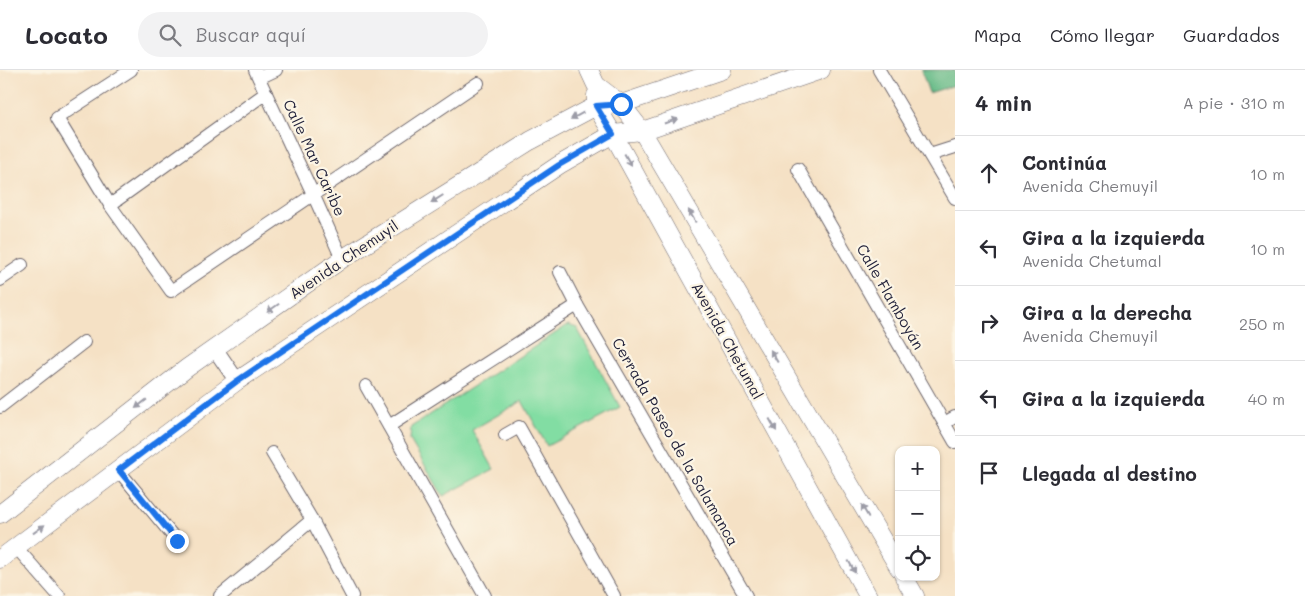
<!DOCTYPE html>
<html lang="es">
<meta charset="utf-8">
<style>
body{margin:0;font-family:Mali,sans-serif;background:#f2f2f3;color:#2b2b33}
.controls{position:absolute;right:15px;bottom:15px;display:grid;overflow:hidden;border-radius:10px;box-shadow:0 1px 4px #0004}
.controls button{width:45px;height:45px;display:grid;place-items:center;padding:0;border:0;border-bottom:1px solid #e1e1e2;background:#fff;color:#2b2b33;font:25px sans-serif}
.stop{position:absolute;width:15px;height:15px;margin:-11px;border:4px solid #1a73e8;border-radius:50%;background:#fff}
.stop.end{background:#1a73e8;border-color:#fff;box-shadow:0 1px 5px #0008}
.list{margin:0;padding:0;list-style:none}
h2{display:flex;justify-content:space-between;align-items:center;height:65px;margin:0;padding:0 20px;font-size:21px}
h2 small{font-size:16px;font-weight:400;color:#7c7c81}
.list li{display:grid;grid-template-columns:32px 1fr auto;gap:15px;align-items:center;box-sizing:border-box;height:75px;padding:0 20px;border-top:1px solid #e1e1e2}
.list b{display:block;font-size:19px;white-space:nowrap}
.list p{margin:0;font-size:16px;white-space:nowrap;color:#7c7c81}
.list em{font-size:16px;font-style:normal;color:#7c7c81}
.icon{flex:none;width:28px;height:28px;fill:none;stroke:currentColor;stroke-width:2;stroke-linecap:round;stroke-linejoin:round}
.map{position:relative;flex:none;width:955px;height:526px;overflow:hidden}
header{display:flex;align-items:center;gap:30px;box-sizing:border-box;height:70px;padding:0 25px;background:#fff;border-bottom:1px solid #e1e1e2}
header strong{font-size:24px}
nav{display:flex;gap:28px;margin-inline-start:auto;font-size:18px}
.search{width:350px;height:45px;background:#f2f2f3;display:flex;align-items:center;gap:12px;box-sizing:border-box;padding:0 18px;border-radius:28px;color:#7c7c81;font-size:19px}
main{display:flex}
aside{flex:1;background:#fff}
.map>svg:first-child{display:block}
.green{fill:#82dda3;stroke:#52806f}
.forest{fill:#69bc89;stroke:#466f62}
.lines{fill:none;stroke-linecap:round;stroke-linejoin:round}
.minor-casing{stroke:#6c656b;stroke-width:14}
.tertiary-casing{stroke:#6c656b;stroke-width:17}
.secondary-casing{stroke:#6c656b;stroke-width:19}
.minor{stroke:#fff;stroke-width:12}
.tertiary{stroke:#fff;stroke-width:15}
.secondary{stroke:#fff;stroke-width:18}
.oneway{fill:#9c9ca7}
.route{stroke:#1a73e8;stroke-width:6}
.labels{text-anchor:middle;stroke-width:4.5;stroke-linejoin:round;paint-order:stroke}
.street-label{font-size:15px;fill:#22223b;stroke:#fcf5e5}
</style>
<header>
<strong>Locato</strong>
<div class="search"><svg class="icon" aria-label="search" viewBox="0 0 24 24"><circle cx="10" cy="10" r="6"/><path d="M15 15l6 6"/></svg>Buscar aquí</div>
<nav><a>Mapa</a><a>Cómo llegar</a><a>Guardados</a></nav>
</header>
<main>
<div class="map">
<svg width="955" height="526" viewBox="0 0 955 526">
<rect width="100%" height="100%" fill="#fcf5e5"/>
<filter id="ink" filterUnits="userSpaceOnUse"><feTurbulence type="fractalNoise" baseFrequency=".02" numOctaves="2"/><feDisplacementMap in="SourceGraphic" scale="10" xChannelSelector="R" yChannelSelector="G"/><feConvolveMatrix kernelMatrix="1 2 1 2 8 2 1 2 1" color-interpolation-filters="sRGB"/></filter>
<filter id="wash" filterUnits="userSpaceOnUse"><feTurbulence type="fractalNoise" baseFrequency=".0096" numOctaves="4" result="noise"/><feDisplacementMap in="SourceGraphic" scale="20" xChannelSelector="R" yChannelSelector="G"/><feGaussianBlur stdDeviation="1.12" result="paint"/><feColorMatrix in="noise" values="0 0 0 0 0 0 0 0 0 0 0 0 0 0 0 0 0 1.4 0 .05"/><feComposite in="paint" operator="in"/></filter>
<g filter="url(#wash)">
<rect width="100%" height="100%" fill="#f5e1c5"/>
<!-- green -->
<polygon class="green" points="568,255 577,258 620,337 547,376 522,331 472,360 494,399 443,426 410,370 411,357"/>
<!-- forest -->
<polygon class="forest" points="921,0 955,0 955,15 929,23"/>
</g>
<g filter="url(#ink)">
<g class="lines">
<defs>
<g id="minor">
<polyline points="131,0 57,48 110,135 171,221 478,13"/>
<polyline points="255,0 313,124 342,189"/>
<polyline points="879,0 955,128"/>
<polyline points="259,8 276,0"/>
<polyline points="930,85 955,77"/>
<polyline points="798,99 955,372"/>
<polyline points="110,135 266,23"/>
<polyline points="560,202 577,235 746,526"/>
<polyline points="0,210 22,195"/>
<polyline points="366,316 485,526"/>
<polyline points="0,337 84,272"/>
<polyline points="944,353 955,347"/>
<polyline points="389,356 577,235"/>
<polyline points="505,365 519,357 614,526"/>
<polyline points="272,383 312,450 352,526"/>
<polyline points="119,401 177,471"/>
<polyline points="15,476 59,526"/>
<polyline points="220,526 312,450"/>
</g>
<polyline id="tertiary" points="215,279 237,311"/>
<g id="secondary">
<polyline points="589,0 596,15 621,34 642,61 899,498"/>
<polyline points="596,25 596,36 613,64 868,526"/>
<polyline points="0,444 187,298 342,189 530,71 596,36 621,34 722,0"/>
<polyline points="0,489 237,311 559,95 613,64 642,61 821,0"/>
<polyline points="904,507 915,526"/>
</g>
</defs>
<!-- minor casing -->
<use href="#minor" class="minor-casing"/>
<!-- tertiary casing -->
<use href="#tertiary" class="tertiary-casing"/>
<!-- secondary casing -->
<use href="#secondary" class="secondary-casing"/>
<!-- minor -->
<use href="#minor" class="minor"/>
<!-- tertiary -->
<use href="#tertiary" class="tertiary"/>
<!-- secondary -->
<use href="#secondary" class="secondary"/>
</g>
<!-- one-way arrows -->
<defs><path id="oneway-solid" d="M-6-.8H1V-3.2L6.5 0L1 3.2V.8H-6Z" transform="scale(1.25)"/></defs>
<g class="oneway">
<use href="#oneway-solid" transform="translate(577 46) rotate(152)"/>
<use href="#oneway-solid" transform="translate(671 51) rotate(-19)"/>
<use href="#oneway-solid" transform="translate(628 90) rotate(61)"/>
<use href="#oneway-solid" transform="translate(437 129) rotate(148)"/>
<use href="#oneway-solid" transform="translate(692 146) rotate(-120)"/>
<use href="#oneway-solid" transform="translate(273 238) rotate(145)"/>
<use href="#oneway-solid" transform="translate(774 286) rotate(-120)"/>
<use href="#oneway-solid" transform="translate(141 334) rotate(142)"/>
<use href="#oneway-solid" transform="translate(773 355) rotate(61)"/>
<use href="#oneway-solid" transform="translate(865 441) rotate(-120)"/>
<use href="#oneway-solid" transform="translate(39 459) rotate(-36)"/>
<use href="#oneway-solid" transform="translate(852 497) rotate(61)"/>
</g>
</g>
<g class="lines" filter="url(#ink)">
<!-- route -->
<polyline class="route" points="177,471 119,400 237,311 559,95 613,64 596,36 621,34"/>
</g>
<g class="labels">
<!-- street labels -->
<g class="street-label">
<text transform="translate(314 88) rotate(65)" y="5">Calle Mar Caribe</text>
<text transform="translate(344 190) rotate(-34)" y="5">Avenida Chemuyil</text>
<text transform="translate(890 227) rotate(60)" y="5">Calle Flamboyán</text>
<text transform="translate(727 271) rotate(61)" y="5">Avenida Chetumal</text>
<text transform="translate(675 372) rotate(60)" y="5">Cerrada Paseo de la Salamanca</text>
</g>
</g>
</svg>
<div class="controls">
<button>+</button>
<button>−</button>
<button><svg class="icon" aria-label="locate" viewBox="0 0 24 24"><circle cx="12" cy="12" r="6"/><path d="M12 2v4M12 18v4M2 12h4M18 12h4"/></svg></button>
</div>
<div class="stop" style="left:621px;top:34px"></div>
<div class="stop end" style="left:177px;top:471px"></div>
</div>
<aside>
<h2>4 min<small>A pie · 310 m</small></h2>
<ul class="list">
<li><svg class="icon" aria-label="ahead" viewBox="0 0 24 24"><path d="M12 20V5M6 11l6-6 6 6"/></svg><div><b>Continúa</b><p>Avenida Chemuyil</p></div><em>10 m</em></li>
<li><svg class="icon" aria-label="left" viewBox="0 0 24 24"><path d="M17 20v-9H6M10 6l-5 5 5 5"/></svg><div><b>Gira a la izquierda</b><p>Avenida Chetumal</p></div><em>10 m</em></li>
<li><svg class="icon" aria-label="right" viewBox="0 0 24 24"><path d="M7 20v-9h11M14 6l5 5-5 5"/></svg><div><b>Gira a la derecha</b><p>Avenida Chemuyil</p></div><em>250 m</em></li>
<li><svg class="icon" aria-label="left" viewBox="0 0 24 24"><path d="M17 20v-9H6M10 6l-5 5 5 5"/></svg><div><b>Gira a la izquierda</b></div><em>40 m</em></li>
<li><svg class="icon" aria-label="arrive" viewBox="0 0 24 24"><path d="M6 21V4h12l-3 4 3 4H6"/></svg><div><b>Llegada al destino</b></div></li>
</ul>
</aside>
</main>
